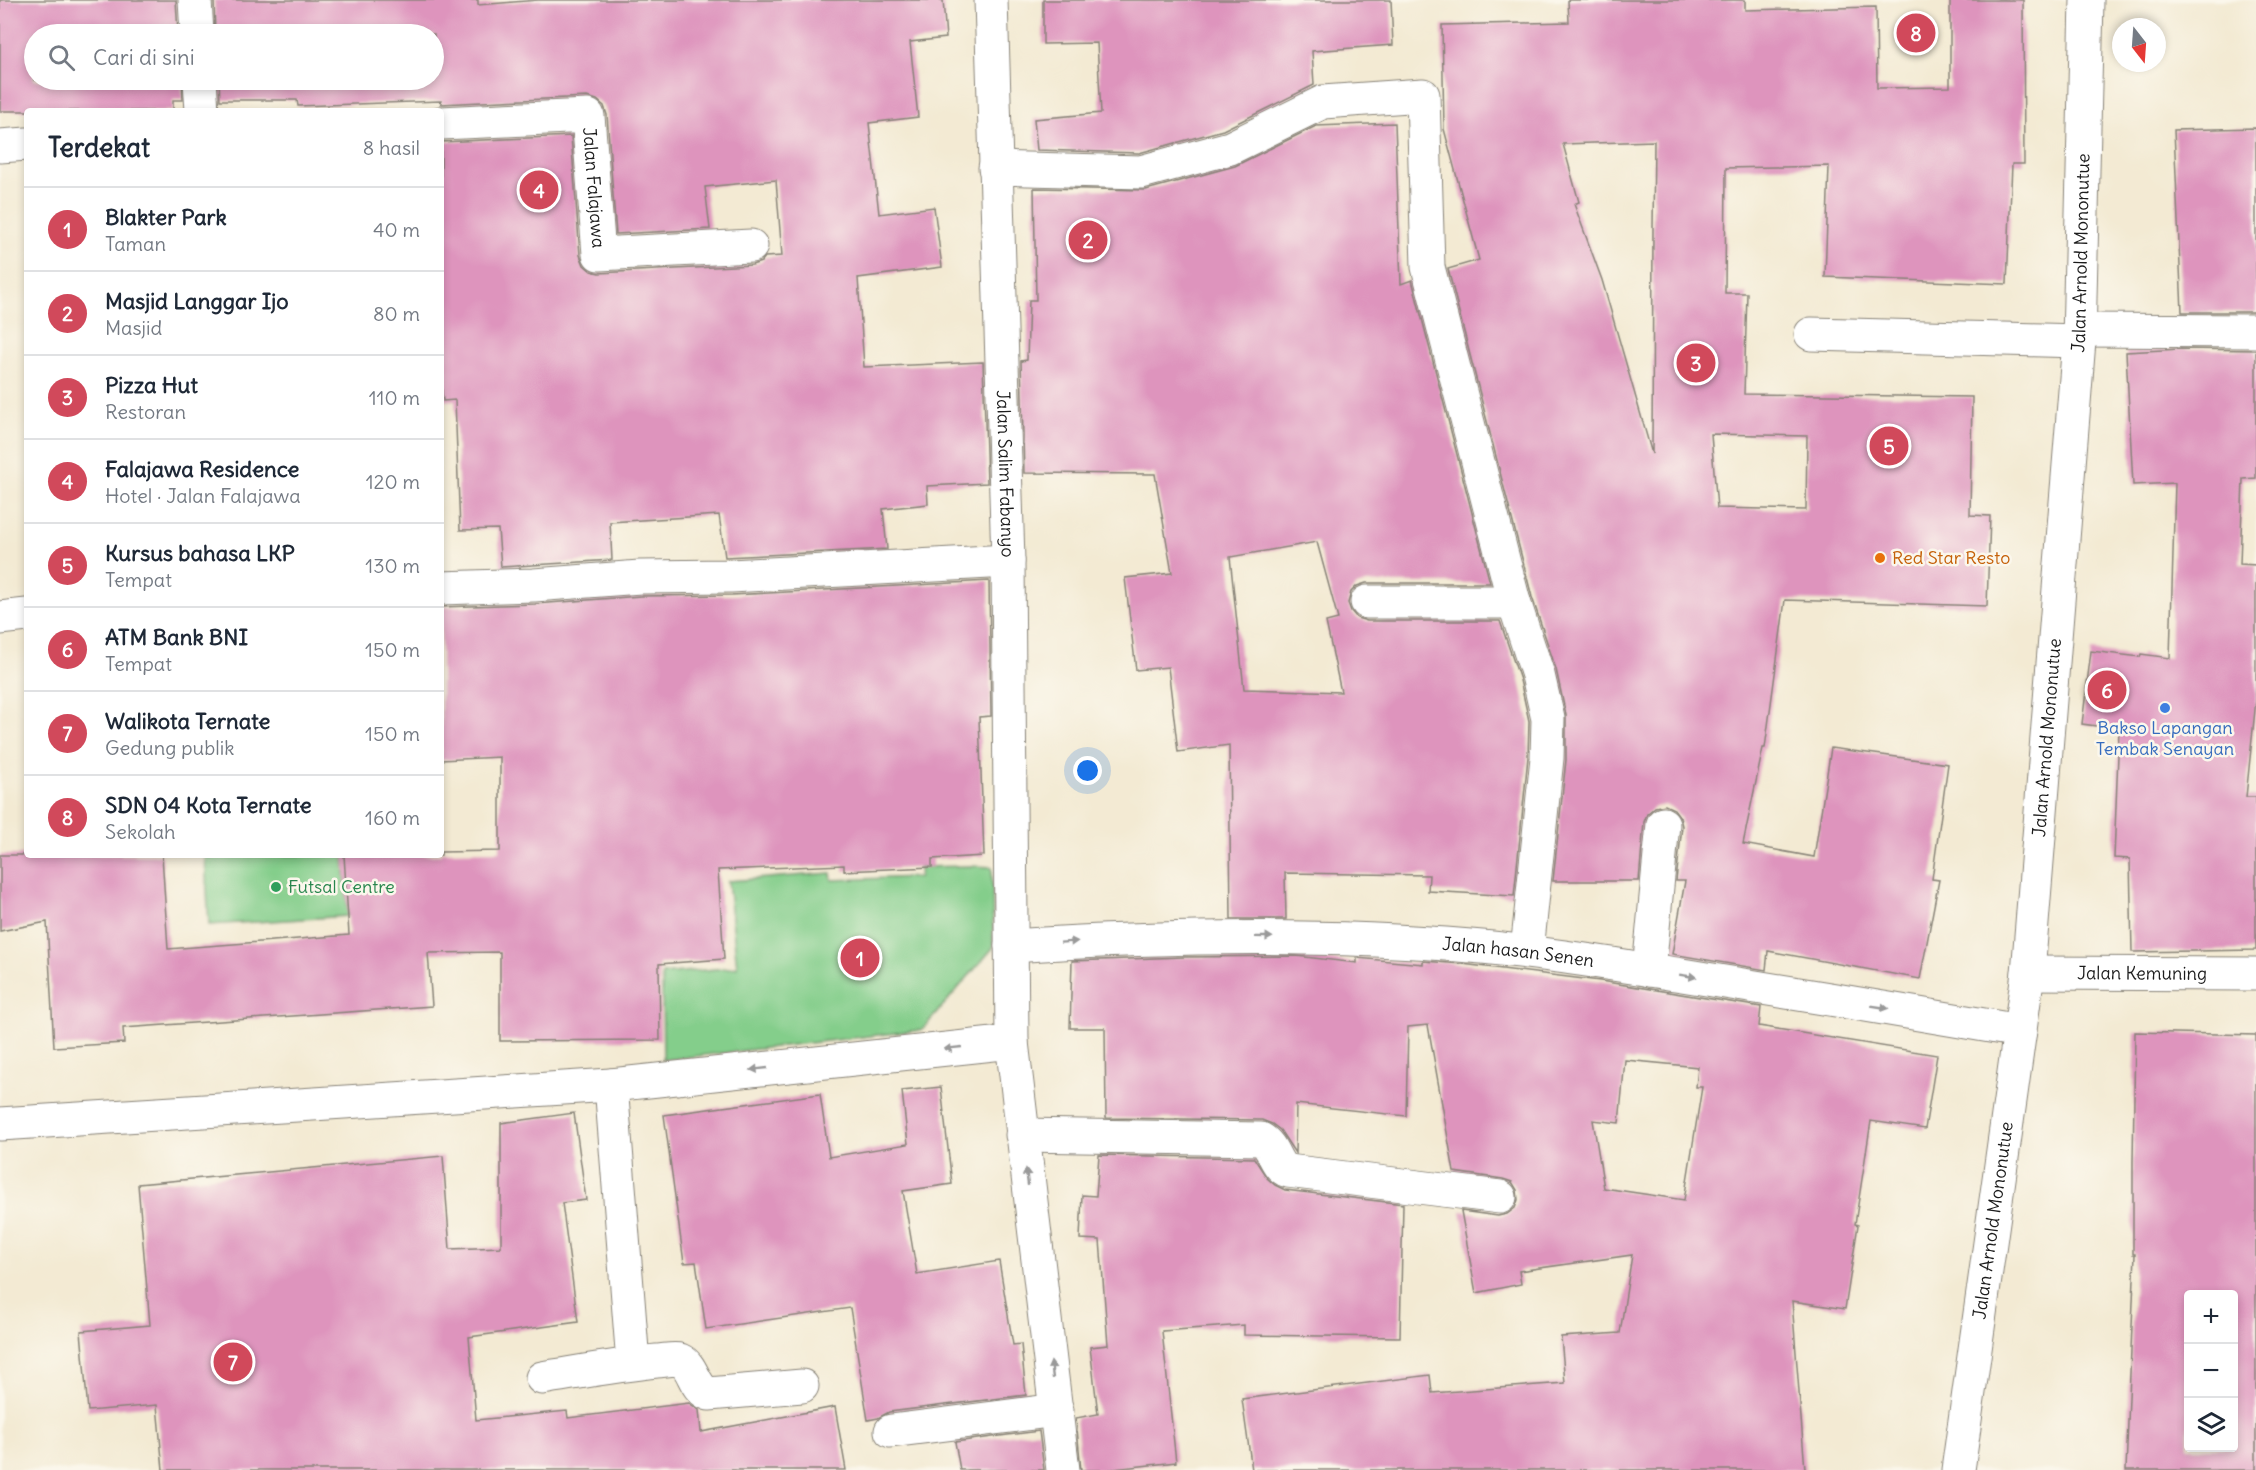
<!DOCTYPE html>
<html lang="id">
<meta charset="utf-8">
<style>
body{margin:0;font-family:Delius,sans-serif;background:#f6f6f7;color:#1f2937}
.controls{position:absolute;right:18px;bottom:18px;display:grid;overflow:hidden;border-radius:6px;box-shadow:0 3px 9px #0003}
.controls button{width:54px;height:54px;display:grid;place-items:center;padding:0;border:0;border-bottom:2px solid #e0e1e3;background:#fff;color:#1f2937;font:30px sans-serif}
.compass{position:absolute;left:2112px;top:18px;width:54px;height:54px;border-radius:50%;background:#fff;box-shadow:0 3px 9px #0003;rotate:163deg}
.you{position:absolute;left:1088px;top:771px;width:21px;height:21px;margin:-15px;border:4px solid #fff;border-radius:50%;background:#1a73e8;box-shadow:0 0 0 9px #1a73e833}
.badge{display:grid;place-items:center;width:39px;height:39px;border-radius:50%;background:#d1495b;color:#fff;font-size:20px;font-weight:700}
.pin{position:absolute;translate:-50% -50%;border:3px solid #fff;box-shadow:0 2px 6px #0006}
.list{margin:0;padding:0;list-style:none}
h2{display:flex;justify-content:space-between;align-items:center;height:78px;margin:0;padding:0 24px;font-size:26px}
h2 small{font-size:20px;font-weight:400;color:#747a83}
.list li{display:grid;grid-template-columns:39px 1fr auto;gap:18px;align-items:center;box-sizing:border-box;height:84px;padding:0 24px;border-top:2px solid #e0e1e3}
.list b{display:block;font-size:22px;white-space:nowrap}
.list p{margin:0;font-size:20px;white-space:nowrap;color:#747a83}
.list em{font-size:20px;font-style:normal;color:#747a83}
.icon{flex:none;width:33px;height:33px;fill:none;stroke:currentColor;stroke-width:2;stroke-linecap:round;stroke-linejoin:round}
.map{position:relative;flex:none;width:2256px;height:1470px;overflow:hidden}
.search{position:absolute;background:#fff;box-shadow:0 3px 9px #0003;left:24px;top:24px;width:420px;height:66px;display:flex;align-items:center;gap:15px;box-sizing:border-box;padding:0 21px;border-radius:33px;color:#747a83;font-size:22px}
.panel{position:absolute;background:#fff;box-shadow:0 3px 9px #0003;left:24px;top:108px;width:420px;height:750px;border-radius:6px}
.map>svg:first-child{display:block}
.green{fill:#84ce8b;stroke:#507554;stroke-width:1.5}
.building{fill:#de94bd;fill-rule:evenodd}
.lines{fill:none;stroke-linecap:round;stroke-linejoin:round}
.minor-casing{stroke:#888378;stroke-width:35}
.highway-casing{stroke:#888378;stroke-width:35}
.minor{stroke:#fff;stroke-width:33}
.highway{stroke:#fff;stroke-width:33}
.oneway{fill:#999}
.food-dot{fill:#e8710a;stroke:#fbf7ec;stroke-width:2}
.shop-dot{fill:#3f7fe0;stroke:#fbf7ec;stroke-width:2}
.leisure-dot{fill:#2e9e5b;stroke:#fbf7ec;stroke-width:2}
.labels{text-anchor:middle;stroke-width:5;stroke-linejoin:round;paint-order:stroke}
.street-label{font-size:18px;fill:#1c1c1c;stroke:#fbf7ec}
.food-label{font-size:18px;fill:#c56008;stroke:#fbf7ec;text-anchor:start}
.shop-label{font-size:18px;fill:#366cbe;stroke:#fbf7ec}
.leisure-label{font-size:18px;fill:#27864d;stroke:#fbf7ec;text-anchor:start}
</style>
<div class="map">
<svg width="2256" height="1470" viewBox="0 0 2256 1470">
<rect width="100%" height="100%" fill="#fbf7ec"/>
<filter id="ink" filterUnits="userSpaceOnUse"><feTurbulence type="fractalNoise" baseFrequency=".0167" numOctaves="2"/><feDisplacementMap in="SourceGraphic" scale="12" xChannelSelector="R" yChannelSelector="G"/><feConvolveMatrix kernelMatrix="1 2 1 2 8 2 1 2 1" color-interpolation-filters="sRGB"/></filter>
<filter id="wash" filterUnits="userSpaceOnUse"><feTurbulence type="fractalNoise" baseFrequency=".008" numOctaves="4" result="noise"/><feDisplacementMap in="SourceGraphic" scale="24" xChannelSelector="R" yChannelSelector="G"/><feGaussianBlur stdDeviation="1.35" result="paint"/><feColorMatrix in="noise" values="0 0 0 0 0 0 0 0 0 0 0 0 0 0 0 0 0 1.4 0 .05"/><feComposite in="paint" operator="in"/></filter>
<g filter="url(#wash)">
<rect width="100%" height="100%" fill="#f3ead3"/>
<!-- green -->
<g class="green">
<polygon points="241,855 344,855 348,916 209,925 205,857"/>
<polygon points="972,866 992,867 993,948 922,1030 663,1060 662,974 737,967 728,881 831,873 832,880 919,877 920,867"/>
</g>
<g id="blocks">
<!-- building -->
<g class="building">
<polygon points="0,0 176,0 178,34 34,34 34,80 182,80 183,100 173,100 173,111 0,111"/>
<polygon points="214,0 478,0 478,5 538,0 943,0 946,38 910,42 918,117 869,123 879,214 934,207 942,267 858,278 864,367 983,362 987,483 927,486 928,504 883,509 887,549 725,557 719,515 610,522 612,560 501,567 498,529 460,530 455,400 443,401 441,382 441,142 571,136 580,255 584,265 591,271 599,273 752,265 761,262 765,257 782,256 776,180 705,187 710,229 616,234 607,115 604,106 597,100 587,97 441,104 441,101 298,106 297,100 220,100 219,80 434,80 434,34 215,34"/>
<polygon points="1043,0 1391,0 1393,45 1312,51 1314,85 1223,130 1139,153 1037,150 1034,119 1101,113 1097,43 1043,44"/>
<path d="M1568,0H1745V10L1876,7L1877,88L1950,87V0H2023L2024,164H2012L2007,284L1825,277L1829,166L1726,168L1725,293H1747L1744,394L1972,397L1970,515L1990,516L1987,606L1785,600L1765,748H1763L1743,844L1814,857L1831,748L1948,764L1932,879L1939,880L1920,979L1768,951L1766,970L1672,954L1685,881H1676L1682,826L1680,817L1674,809L1665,805L1655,807L1647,814L1644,822L1639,881H1553L1566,760V715L1556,669L1532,597L1448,269L1479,260L1444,129L1442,25L1569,22ZM1654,141L1653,228L1652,454L1602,280L1574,204L1579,202L1563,144ZM1711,434L1807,436L1806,510L1717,508Z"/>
<path d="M1395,123L1401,284L1412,280L1490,583H1366L1357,586L1351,592L1348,603L1351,611L1357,618L1367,621H1500L1520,680L1529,721L1528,757L1514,896L1428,891L1429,875L1285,873L1286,919H1231L1229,745L1178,752L1168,667L1136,670L1125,578L1172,573L1155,474L1024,473L1021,361L1027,360L1029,300H1036L1034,188L1146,190L1235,166L1316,126ZM1317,542L1338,619L1326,622L1341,692L1244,689L1230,557Z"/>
<polygon points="2256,128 2256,312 2182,312 2174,130"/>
<polygon points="2181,349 2256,350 2256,478 2243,479 2240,564 2256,565 2256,700 2246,797 2256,797 2256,950 2132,952 2130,859 2114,858 2119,729 2082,724 2091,651 2140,657 2141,654 2170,658 2175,483 2133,485 2126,352"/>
<polygon points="989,581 991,716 979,717 984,856 932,859 932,867 844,871 844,865 718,870 724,959 659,964 660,1040 500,1041 500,952 428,953 432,1006 123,1028 124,1043 54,1047 47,922 0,931 0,855 162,855 168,949 349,935 344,855 441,855 441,852 500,851 500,757 441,760 441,607 535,604 641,596 732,595"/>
<path d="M1296,956L1357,963V958L1423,964V961L1462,964L1600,981L1761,1007L1759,1026L1937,1055L1925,1129L1871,1121L1855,1224L1858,1225L1845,1309L1792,1301L1805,1470H1252L1242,1399L1430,1375L1432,1393L1565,1383L1561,1337L1620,1333L1632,1255L1519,1271L1521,1284L1476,1293L1461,1211L1498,1216L1507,1214L1515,1208L1518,1200L1517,1190L1512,1182L1503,1179L1454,1172L1428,1025L1408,1027L1406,1116L1296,1104L1295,1153L1280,1130L1272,1124L1262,1120L1106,1118L1105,1028H1070L1072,961L1184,957ZM1625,1060L1698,1067L1696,1087H1702L1684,1200L1604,1188L1593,1120L1619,1123Z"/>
<path d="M2135,1032L2256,1035V1470H2126L2135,1254H2133V1162ZM2188,1294H2234V1448H2188Z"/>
<polygon points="941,1087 952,1184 903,1191 917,1274 999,1261 1013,1345 1021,1344 1026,1395 889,1412 878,1418 868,1420 850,1308 706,1329 696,1262 684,1263 664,1115 820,1094 829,1157 908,1144 902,1091"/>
<polygon points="574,1113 586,1200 562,1203 578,1322 469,1337 476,1420 567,1411 568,1418 689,1403 699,1410 701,1432 835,1407 846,1470 163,1470 157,1405 88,1411 81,1331 150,1325 138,1184 443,1156 450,1249 501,1247 501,1123"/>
<polygon points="1099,1155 1254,1158 1267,1178 1275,1185 1285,1190 1403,1204 1400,1337 1244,1335 1244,1325 1162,1331 1176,1462 1105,1470 1081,1470 1076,1418 1098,1414 1090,1347 1108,1345 1100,1240 1080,1239 1082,1195 1096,1196"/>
<polygon points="1039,1431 1044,1470 960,1470 955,1442"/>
</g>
</g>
</g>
<g filter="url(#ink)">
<use href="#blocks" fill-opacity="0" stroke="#888378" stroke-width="1.5"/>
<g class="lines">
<defs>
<g id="minor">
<polyline points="195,0 197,34"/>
<path id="s1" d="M991,0L1008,561L1012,1042"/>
<polyline points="200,80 202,111"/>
<path id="s2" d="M441,123L588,116L599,254L751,246"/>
<polyline points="0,146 27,144"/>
<polyline points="995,168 1141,172 1230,148 1323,102 1423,95 1428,267 1514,602 1538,675 1548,719 1547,758 1527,951"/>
<polyline points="2079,330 2256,331"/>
<polyline points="1811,334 2079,341"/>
<polyline points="441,588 534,585 640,577 731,576 1008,561"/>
<polyline points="1367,602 1514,602"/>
<polyline points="0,618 27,615"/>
<path id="s3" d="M1011,946C1164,936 1317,933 1470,946C1541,952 1612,964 1682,975C1795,993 1907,1012 2020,1031"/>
<polyline points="1649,970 1663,824"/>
<path id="s4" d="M2028,973L2256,974"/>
<polyline points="611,1085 633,1363"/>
<polyline points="0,1124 611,1085 1012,1042 1063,1470"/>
<path d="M1022,1135L1261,1139C1275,1147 1274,1166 1288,1171L1500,1197"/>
<path d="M542,1378C580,1372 618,1365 657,1361C664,1361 673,1358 680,1360C694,1366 693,1388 709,1394L802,1386"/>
<polyline points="891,1431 1057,1410"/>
</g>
<g id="highway">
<path id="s5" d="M1958,1470L2028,973L2079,341L2087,0"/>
</g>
</defs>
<!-- minor casing -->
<use href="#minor" class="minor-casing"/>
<!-- highway casing -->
<use href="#highway" class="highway-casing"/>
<!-- minor -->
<use href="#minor" class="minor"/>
<!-- highway -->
<use href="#highway" class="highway"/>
</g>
<!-- one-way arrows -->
<defs><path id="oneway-solid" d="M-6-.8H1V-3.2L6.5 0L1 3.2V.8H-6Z" transform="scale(1.5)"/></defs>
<g class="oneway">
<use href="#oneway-solid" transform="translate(1264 937) rotate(1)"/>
<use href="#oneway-solid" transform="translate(1069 942) rotate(-4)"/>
<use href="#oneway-solid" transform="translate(1688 976) rotate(9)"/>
<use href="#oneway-solid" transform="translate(1880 1007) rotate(9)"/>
<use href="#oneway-solid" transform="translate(953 1048) rotate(174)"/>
<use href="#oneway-solid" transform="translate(759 1069) rotate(174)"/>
<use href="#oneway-solid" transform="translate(1027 1177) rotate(-97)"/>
<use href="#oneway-solid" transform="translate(1052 1370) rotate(-97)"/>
</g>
</g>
<!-- markers -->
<circle class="food-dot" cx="1880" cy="558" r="6"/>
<circle class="shop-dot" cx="2165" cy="708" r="6"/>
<circle class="leisure-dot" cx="276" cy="887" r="6"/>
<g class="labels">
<!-- street labels -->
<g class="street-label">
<text dy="6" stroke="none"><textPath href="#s2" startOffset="219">Jalan Falajawa</textPath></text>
<text dy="6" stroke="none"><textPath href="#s5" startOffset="1224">Jalan Arnold Mononutue</textPath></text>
<text dy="6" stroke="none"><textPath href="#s1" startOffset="474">Jalan Salim Fabanyo</textPath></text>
<text dy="6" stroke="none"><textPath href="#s5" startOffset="738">Jalan Arnold Mononutue</textPath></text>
<text dy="6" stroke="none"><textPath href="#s3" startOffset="508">Jalan hasan Senen</textPath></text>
<text dy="6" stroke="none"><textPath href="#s4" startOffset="114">Jalan Kemuning</textPath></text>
<text dy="6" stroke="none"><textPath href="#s5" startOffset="252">Jalan Arnold Mononutue</textPath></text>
</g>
<!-- food labels -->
<g class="food-label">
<text x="1892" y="564">Red Star Resto</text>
</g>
<!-- shop labels -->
<g class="shop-label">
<text x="2165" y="734">Bakso Lapangan<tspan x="2165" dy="21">Tembak Senayan</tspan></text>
</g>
<!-- leisure labels -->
<g class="leisure-label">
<text x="288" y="893">Futsal Centre</text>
</g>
</g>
</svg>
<div class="controls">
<button>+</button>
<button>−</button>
<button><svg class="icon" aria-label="layers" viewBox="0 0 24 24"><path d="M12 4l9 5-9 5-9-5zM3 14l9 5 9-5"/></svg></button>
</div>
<svg class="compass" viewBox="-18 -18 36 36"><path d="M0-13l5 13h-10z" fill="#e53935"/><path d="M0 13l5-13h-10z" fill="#747a83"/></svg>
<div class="you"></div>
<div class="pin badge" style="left:860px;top:958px">1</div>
<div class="pin badge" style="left:1088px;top:240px">2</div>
<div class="pin badge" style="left:1696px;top:363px">3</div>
<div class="pin badge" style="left:539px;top:190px">4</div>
<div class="pin badge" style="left:1889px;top:446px">5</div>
<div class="pin badge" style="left:2107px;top:690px">6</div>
<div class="pin badge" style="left:233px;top:1362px">7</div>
<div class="pin badge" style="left:1916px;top:33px">8</div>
<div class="search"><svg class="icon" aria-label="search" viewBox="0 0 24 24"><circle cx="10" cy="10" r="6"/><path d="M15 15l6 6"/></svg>Cari di sini</div>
<section class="panel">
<h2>Terdekat<small>8 hasil</small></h2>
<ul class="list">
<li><span class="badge">1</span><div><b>Blakter Park</b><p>Taman</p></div><em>40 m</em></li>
<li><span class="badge">2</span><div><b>Masjid Langgar Ijo</b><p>Masjid</p></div><em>80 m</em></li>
<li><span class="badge">3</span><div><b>Pizza Hut</b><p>Restoran</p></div><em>110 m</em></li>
<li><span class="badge">4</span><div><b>Falajawa Residence</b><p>Hotel · Jalan Falajawa</p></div><em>120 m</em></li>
<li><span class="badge">5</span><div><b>Kursus bahasa LKP</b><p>Tempat</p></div><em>130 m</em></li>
<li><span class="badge">6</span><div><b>ATM Bank BNI</b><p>Tempat</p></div><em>150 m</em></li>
<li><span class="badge">7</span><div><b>Walikota Ternate</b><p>Gedung publik</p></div><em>150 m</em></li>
<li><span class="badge">8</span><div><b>SDN 04 Kota Ternate</b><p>Sekolah</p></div><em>160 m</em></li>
</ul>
</section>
</div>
